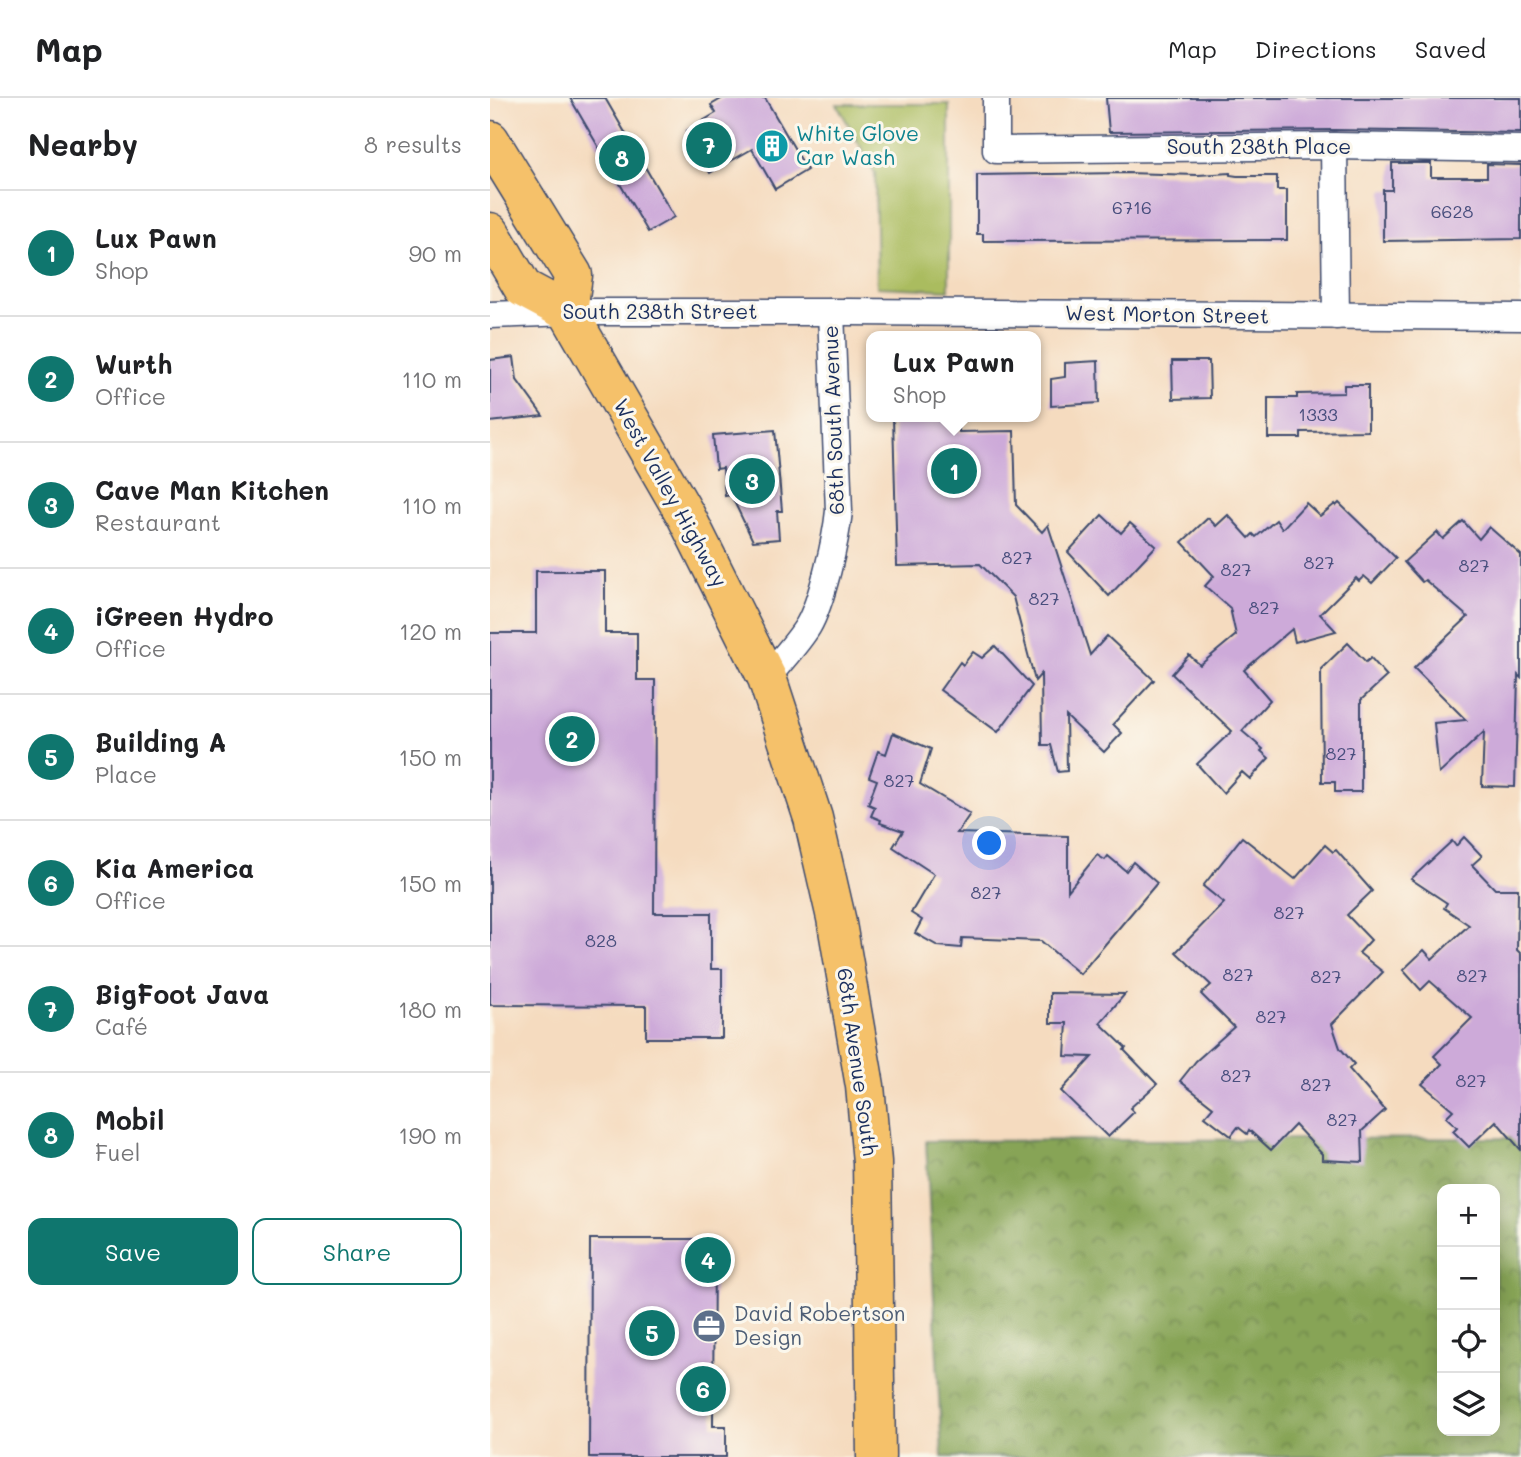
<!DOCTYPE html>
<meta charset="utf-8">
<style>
body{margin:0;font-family:Mali,sans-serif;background:#f6f6f6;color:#202124}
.controls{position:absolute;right:21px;bottom:21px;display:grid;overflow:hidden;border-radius:14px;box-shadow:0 4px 18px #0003}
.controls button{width:63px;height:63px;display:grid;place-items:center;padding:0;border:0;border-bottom:2px solid #e0e0e0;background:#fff;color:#202124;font:35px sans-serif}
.you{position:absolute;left:500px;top:746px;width:24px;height:24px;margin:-18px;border:5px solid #fff;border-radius:50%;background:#1a73e8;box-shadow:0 0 0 10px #1a73e833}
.badge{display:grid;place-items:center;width:46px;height:46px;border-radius:50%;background:#0f766e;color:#fff;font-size:23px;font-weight:700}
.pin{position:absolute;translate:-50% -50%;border:4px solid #fff;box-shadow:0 2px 7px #0006}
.popup{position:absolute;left:376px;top:233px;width:175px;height:91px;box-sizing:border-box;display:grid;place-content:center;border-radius:14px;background:#fff;filter:drop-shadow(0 2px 5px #0005);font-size:23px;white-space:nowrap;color:#757577}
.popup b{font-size:26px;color:#202124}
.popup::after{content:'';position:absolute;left:50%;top:100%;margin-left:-14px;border:14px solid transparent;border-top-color:#fff}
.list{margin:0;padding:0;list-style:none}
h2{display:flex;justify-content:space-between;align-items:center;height:91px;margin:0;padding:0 28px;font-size:30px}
h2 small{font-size:23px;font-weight:400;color:#757577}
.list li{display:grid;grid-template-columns:46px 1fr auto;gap:21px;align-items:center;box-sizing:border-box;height:126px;padding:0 28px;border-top:2px solid #e0e0e0}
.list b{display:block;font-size:26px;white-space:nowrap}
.list p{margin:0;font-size:23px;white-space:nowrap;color:#757577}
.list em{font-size:23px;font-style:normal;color:#757577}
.actions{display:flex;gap:14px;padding:21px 28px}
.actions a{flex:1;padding:16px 0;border:2px solid #0f766e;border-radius:14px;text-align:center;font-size:24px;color:#0f766e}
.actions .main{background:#0f766e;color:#fff}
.icon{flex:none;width:38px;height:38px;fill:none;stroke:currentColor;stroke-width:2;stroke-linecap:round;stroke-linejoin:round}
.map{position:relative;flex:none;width:1031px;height:1359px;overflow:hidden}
header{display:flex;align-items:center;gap:42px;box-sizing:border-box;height:98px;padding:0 35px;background:#fff;border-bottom:2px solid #e0e0e0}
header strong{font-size:33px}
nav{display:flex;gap:38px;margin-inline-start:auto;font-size:24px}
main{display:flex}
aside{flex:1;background:#fff}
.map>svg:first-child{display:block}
.green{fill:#aabc5f;stroke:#62765e;stroke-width:2}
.forest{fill:url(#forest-crowns);stroke:#516a5a;stroke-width:2;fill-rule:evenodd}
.building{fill:#cdaad9}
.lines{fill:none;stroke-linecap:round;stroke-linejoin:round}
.minor-casing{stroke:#3c496d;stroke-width:29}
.primary-casing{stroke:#3c496d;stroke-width:41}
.minor{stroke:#fff;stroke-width:26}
.primary{stroke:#f5c16b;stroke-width:38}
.labels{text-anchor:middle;stroke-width:6;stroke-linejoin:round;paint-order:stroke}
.number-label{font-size:18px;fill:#484e7d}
.culture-label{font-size:21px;fill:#0d838f;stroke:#fbf7ec;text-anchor:start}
.street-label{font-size:21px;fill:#1b2f5e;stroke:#fbf7ec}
.service-label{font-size:21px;fill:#4e5e75;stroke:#fbf7ec;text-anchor:start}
</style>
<header>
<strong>Map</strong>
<nav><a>Map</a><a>Directions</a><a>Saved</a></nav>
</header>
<main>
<aside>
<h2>Nearby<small>8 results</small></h2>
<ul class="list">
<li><span class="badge">1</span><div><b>Lux Pawn</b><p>Shop</p></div><em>90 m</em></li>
<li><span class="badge">2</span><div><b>Wurth</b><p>Office</p></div><em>110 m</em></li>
<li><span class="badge">3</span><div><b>Cave Man Kitchen</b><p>Restaurant</p></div><em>110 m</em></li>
<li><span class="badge">4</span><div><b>iGreen Hydro</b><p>Office</p></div><em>120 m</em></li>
<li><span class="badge">5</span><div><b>Building A</b><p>Place</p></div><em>150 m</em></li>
<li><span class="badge">6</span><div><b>Kia America</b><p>Office</p></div><em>150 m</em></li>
<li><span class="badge">7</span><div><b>BigFoot Java</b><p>Café</p></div><em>180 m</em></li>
<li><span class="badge">8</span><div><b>Mobil</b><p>Fuel</p></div><em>190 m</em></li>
</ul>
<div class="actions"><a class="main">Save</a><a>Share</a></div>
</aside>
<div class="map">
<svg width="1031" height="1359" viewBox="0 0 1031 1359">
<defs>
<pattern id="forest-crowns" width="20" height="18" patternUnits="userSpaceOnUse" patternTransform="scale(1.75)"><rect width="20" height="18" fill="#87a456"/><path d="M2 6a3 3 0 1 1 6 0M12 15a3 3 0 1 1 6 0" fill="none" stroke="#6e864a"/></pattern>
</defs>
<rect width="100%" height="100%" fill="#fbf7ec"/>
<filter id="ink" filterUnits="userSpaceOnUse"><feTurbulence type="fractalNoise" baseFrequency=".0143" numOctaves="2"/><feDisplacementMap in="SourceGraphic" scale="14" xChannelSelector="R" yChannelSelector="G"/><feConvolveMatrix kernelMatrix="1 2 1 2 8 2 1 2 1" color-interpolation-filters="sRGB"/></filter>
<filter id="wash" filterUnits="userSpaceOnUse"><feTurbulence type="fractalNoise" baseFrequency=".00686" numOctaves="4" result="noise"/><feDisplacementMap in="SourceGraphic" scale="28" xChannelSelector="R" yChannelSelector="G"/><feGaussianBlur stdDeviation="1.57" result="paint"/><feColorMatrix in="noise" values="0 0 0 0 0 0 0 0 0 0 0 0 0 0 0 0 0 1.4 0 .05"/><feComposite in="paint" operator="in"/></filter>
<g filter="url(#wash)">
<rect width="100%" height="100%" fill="#f5dbbf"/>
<!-- green -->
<polygon class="green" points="347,6 459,6 459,192 387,189 385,75"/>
<!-- forest -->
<path class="forest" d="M1031,1040V1359H452L436,1043ZM952,1091H1005V1333H952Z"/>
<g id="blocks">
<!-- building -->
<g class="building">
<polygon points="80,0 115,0 184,119 158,134"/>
<polygon points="233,0 275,0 317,72 285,91 262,51 220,75 196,33 226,15 221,7"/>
<polygon points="616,0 1031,0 1031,35 844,32 619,34"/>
<polygon points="902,65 941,65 941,79 997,79 997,66 1031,67 1031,141 893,143 893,92 902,92"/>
<polygon points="636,75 708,77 740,75 740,77 747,78 787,78 787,92 797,92 797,142 493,143 493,136 487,136 487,77"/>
<polygon points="24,259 27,282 53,318 0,324 0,262"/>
<polygon points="608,263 609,305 561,308 561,281 575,279 575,265"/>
<polygon points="682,263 719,263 720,300 683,301"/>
<polygon points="854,287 878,287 878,333 811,334 811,340 778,340 778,300 807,300 807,296 854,295"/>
<polygon points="403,319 469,319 469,334 524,333 526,407 552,434 558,427 600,557 617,538 664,582 623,626 632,635 614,654 576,618 577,673 568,674 561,647 552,647 551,576 545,583 523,499 490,466 407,468"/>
<polygon points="285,332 292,413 287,413 289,441 263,443 241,397 235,398 233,370 226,371 223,337"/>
<polygon points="816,405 830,418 845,406 846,408 849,405 906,460 882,485 874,478 869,483 866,480 830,516 846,533 805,544 802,531 754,572 780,602 752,633 773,651 771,653 779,660 760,681 752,674 733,695 707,666 742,633 682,576 699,557 710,567 746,537 740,510 715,488 724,478 692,444 718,420 726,428 738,417 759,440 763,436 766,439 786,422 792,431"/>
<polygon points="612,417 631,435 640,425 666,448 619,498 578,454"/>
<polygon points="973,423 989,441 999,429 1031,457 1031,580 1028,577 1025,689 992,688 994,634 949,676 944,625 976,622 924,570 978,519 935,482 932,484 914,464 947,434 953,441"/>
<polygon points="46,473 115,473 115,535 147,535 147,582 165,582 164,815 221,815 221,871 232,871 232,940 156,940 156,908 0,907 0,535 46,535"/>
<polygon points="858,545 876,564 881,560 897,578 871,602 871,694 845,694 845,684 832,684 831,571"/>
<polygon points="505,548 542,588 508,634 450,592 470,564 473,567 483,554 492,560"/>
<polygon points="403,635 441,651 430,686 480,716 467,735 578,738 578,793 607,757 615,762 618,758 636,773 643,764 667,785 590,876 551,843 472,840 471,850 448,848 425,835 432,822 421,815 444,776 403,749 413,733 390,725 391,722 381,718 385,709 378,706 387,682 379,679 388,653 396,656"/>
<polygon points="752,739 805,781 835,747 843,754 846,752 882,793 857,817 881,842 869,855 893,874 842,926 850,950 864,966 859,971 895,1012 872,1033 873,1064 832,1062 832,1056 805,1027 781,1052 759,1032 757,1036 748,1029 741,1038 715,1018 723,1009 690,983 706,963 744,929 711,896 721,887 686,854 734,805 713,788"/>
<polygon points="974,739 992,758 982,767 1005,791 1028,791 1027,852 1031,856 1031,1052 1006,1023 979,1049 963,1033 967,1029 956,1019 963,1012 932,986 952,966 944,958 982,920 940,883 931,892 913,872 934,852 942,861 979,827 954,810 957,805 921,781 962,743 966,748"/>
<polygon points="560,895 635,896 610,925 636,950 634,952 667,986 640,1010 644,1014 618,1039 571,993 602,959 575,958 577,925 560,925"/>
<polygon points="100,1141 224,1141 223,1328 236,1328 236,1359 99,1359"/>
</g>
</g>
</g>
<g filter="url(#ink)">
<use href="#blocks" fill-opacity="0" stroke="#3c496d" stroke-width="2"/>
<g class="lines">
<defs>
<g id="minor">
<polyline points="506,0 506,52 844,48 1031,51"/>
<polyline points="844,48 846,218"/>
<polyline points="0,217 78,214 360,214 1031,219"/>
<path d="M277,580C290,563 307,546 318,528C332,504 346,442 349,413L341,214"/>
</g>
<g id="primary">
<polyline points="0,42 83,177 78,214"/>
<polyline points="0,134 33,190 78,214 196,418 277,580 323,720 346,820 375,988 382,1064 386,1359"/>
</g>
</defs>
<!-- minor casing -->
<use href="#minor" class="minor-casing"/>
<!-- primary casing -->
<use href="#primary" class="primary-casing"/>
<!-- minor -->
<use href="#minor" class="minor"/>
<!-- primary -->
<use href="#primary" class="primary"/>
</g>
</g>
<!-- icons -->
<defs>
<symbol id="building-disc" viewBox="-11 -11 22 22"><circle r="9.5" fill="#0f9aa8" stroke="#fbf7ec"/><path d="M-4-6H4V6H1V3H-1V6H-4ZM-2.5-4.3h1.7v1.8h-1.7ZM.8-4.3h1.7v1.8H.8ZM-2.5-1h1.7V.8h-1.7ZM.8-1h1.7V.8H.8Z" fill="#fff"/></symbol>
<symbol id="office-disc" viewBox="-11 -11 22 22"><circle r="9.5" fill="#5c6f8a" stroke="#fbf7ec"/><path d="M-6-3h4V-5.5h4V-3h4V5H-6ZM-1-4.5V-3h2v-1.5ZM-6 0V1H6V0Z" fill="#fff"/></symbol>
</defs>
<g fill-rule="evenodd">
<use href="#building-disc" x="263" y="29" width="38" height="38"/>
<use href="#office-disc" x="200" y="1209" width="38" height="38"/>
</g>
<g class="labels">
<!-- number labels -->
<g class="number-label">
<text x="642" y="116">6716</text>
<text x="962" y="120">6628</text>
<text x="828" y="323">1333</text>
<text x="527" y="466">827</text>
<text x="829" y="471">827</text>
<text x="984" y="474">827</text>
<text x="746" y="478">827</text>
<text x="554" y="507">827</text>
<text x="774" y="516">827</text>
<text x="851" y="662">827</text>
<text x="409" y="689">827</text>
<text x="496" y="801">827</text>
<text x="799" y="821">827</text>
<text x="111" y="849">828</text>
<text x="748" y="883">827</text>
<text x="982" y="884">827</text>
<text x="836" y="885">827</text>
<text x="781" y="925">827</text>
<text x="746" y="984">827</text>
<text x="981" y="989">827</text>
<text x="826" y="993">827</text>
<text x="852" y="1028">827</text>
</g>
<!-- culture labels -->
<g class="culture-label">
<text x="306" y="43">White Glove<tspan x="306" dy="24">Car Wash</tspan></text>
</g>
<!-- street labels -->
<g class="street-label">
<text x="769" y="56">South 238th Place</text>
<text x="170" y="221">South 238th Street</text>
<text transform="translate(677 217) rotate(1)" y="7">West Morton Street</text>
<text transform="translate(344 322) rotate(-92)" y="7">68th South Avenue</text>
<text transform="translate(180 395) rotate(61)" y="7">West Valley Highway</text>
<text transform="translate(367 964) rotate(82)" y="7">68th Avenue South</text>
</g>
<!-- service labels -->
<g class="service-label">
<text x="244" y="1223">David Robertson<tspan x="244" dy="24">Design</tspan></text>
</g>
</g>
</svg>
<div class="controls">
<button>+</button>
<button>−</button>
<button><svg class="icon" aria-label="locate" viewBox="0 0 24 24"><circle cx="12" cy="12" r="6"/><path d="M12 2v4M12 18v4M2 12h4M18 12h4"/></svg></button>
<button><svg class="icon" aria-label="layers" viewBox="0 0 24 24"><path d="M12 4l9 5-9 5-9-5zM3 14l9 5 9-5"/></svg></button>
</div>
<div class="you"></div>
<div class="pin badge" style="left:464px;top:373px">1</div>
<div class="popup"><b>Lux Pawn</b>Shop</div>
<div class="pin badge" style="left:82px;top:641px">2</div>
<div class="pin badge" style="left:262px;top:383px">3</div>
<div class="pin badge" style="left:218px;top:1162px">4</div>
<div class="pin badge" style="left:162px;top:1235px">5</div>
<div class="pin badge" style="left:213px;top:1291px">6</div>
<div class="pin badge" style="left:219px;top:47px">7</div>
<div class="pin badge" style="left:132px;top:60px">8</div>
</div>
</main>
